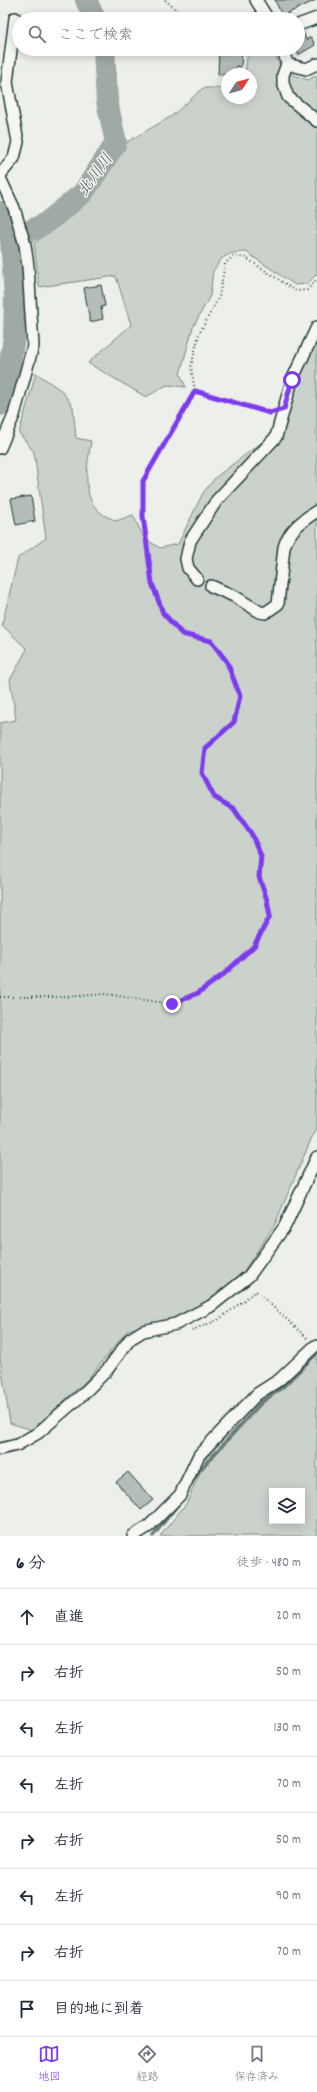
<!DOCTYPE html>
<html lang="ja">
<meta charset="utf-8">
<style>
body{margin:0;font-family:Dekko,"Klee One",sans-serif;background:#f6f6f7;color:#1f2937}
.controls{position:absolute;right:12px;bottom:12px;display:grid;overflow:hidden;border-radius:0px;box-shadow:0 2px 10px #0003}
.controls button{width:36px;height:36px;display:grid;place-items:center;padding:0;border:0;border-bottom:1px solid #e0e1e3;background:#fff;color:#1f2937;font:20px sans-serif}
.compass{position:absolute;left:221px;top:68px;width:36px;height:36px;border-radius:50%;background:#fff;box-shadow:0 2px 10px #0003;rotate:54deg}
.stop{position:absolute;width:12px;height:12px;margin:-9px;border:3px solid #7c3aed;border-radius:50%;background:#fff}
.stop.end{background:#7c3aed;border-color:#fff;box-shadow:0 1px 4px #0008}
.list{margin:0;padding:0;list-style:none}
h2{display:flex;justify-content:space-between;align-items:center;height:52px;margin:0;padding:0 16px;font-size:17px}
h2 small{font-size:13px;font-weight:400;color:#747a83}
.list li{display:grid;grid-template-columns:26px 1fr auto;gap:12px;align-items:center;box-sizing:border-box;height:56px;padding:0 16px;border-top:1px solid #e0e1e3}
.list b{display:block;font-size:15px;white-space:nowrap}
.list em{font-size:13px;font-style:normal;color:#747a83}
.icon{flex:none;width:22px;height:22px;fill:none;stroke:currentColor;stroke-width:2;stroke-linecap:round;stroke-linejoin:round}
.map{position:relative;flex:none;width:317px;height:1536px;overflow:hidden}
.search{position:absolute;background:#fff;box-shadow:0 2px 10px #0003;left:12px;right:12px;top:12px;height:44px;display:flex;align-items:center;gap:10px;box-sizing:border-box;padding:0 14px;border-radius:22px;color:#747a83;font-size:15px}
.sheet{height:500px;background:#fff}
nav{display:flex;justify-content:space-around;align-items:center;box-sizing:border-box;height:56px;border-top:1px solid #e0e1e3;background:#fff;font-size:11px;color:#747a83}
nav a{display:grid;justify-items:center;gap:2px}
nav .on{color:#7c3aed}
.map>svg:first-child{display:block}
.green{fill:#cbd2cc;stroke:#758880;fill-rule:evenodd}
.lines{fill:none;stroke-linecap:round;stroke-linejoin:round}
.stream{stroke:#6c7e77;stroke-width:3.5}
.river{stroke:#9faaa4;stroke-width:22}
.building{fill:#b4bdb8;stroke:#1f3d34}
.street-casing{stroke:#1f3d34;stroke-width:14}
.path{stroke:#1f3d34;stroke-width:2;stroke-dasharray:1 3;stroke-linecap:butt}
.street{stroke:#f6f6f2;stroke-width:11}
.route{stroke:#7c3aed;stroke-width:5}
.labels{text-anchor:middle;stroke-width:3;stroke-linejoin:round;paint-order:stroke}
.water-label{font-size:16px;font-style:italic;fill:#3f5850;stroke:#f6f6f2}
</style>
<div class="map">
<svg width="317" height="1536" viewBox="0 0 317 1536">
<rect width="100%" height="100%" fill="#edefea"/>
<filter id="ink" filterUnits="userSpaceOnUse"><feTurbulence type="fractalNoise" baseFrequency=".025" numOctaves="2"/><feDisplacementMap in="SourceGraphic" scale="8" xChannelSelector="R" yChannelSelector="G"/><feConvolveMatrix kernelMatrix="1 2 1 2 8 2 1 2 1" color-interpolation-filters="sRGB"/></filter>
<g filter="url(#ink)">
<!-- green -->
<g class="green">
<polygon points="248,49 272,49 283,71 308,80 317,75 317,274 307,284 295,285 246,252 232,253 222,258 213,271 210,296 193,327 180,374 186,387 167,385 146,397 88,363 131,325 116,276 39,287 34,243 65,221 127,142 172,116 203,88 227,88 227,98 251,98 251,74 245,74"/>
<path d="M317,334V1130L312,1137L275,1224L244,1271L209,1301L173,1318L128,1330L87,1380L32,1430L10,1423L0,1358V723L16,720L10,680L27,649L2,625L18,558L46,538L34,452L19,433L36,373L62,391L73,407L76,438L91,441C88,461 80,497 100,512C104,516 111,518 116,521L133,515L144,538L160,548L178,544L203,493L216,477L278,430L299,366Z"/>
<path d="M317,1350V1536H160L186,1504L207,1457L259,1399ZM272,1491H302V1521H272Z"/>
</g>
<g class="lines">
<!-- stream -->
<g class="stream">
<polyline points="190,1486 199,1471 261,1403 284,1386 317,1353"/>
<polyline points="153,1536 180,1502"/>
</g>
<!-- river -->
<g class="river">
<polyline points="86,0 95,19"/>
<polyline points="0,212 11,240 15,296 14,337 7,382 0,405"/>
<polyline points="11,240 46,223 83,193 116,143 107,101 104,49"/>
</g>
</g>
<!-- building -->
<g class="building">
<polygon points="275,0 316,0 282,16"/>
<polygon points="303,31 306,40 311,37 315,45 298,55 298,32"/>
<polygon points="219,49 242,49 241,67 236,66 235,74 218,75"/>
<polygon points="101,285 105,306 101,307 103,319 90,322 84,288"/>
<polygon points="31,496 35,521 16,525 11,499"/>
<polygon points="128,1472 153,1500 141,1510 116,1482"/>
</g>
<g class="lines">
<defs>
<g id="street">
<polyline points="256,0 268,19"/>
<polyline points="298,25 317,18"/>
<polyline points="283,49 287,64 283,75 283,83 288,97 317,121"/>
<polyline points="287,64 306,69 317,64"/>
<polyline points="0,175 14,158 18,142 7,82 15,18"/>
<polyline points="0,178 14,208 25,245 28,266 33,346 14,415 0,448"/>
<polyline points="197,579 188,568 186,559 190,541 217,500 276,437 292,380 317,327"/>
<path d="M211,586L234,596L260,612L265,613L278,604L284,547C289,530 303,520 317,511"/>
<polyline points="0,1449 17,1445 38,1433 82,1395 107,1370 130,1339 143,1331 176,1324 211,1306 249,1276 285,1226 317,1157"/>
<polyline points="133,1536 149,1526 180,1495 199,1455 214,1439 257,1394 279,1380 315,1346"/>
</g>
</defs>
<!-- street casing -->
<use href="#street" class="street-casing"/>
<!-- path -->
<g class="path">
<polyline points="165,0 187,19"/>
<polyline points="271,413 195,391 191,367 199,334 219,297 225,264 233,256 246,258 296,291 307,290 317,279"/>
<polyline points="0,997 64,997 105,994 172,1004 198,993 224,974 254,946 270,916 267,900 259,877 261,856 252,835 234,809 214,797 202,773 205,748 235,722 240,696 227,662 211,641 183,634 163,613 152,583 143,516 143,481 195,391"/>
<polyline points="192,1330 218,1320 256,1291 307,1338"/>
</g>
<!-- street -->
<use href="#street" class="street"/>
</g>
</g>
<g class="lines" filter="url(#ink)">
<!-- route -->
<polyline class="route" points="172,1004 198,993 224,974 254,946 270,916 267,900 259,877 261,856 252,835 234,809 214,797 202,773 205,748 234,722 240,696 227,662 211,641 182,634 163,613 152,583 143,516 143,481 195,391 270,413 284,409 292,380"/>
</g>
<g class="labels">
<!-- water labels -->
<g class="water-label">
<text transform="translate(94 174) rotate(-54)" y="6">北川川</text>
</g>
</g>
</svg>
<div class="controls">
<button><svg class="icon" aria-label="layers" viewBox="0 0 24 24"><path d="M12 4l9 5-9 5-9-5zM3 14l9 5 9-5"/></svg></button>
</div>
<svg class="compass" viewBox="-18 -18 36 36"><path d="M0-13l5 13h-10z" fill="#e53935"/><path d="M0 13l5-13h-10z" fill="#747a83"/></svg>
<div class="stop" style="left:292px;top:380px"></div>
<div class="stop end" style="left:172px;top:1004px"></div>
<div class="search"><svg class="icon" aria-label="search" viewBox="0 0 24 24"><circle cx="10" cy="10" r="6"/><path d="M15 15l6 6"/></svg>ここで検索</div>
</div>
<section class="sheet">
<h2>6 分<small>徒歩 · 480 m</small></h2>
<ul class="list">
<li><svg class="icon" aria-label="ahead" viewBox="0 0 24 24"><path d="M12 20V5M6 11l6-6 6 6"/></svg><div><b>直進</b></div><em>20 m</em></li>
<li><svg class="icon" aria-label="right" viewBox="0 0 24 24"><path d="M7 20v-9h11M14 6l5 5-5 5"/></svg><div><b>右折</b></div><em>50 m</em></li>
<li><svg class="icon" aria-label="left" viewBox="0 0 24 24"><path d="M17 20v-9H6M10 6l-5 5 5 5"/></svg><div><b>左折</b></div><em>130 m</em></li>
<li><svg class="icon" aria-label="left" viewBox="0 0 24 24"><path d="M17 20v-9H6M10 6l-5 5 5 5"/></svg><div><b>左折</b></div><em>70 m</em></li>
<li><svg class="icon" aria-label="right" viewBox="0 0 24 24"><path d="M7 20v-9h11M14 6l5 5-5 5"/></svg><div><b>右折</b></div><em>50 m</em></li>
<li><svg class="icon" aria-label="left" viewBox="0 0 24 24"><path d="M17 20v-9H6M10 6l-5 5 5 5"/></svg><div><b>左折</b></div><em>90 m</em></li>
<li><svg class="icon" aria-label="right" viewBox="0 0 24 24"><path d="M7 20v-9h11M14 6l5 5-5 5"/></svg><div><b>右折</b></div><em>70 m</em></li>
<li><svg class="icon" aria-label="arrive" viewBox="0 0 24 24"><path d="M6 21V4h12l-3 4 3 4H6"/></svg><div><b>目的地に到着</b></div></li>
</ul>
</section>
<nav>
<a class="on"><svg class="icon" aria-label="map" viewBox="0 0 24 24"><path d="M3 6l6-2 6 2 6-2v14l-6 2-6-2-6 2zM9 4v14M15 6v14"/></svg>地図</a>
<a><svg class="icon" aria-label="directions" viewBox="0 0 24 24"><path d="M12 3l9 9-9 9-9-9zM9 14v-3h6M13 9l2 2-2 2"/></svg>経路</a>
<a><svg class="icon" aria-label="saved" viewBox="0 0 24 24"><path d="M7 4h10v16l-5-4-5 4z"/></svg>保存済み</a>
</nav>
